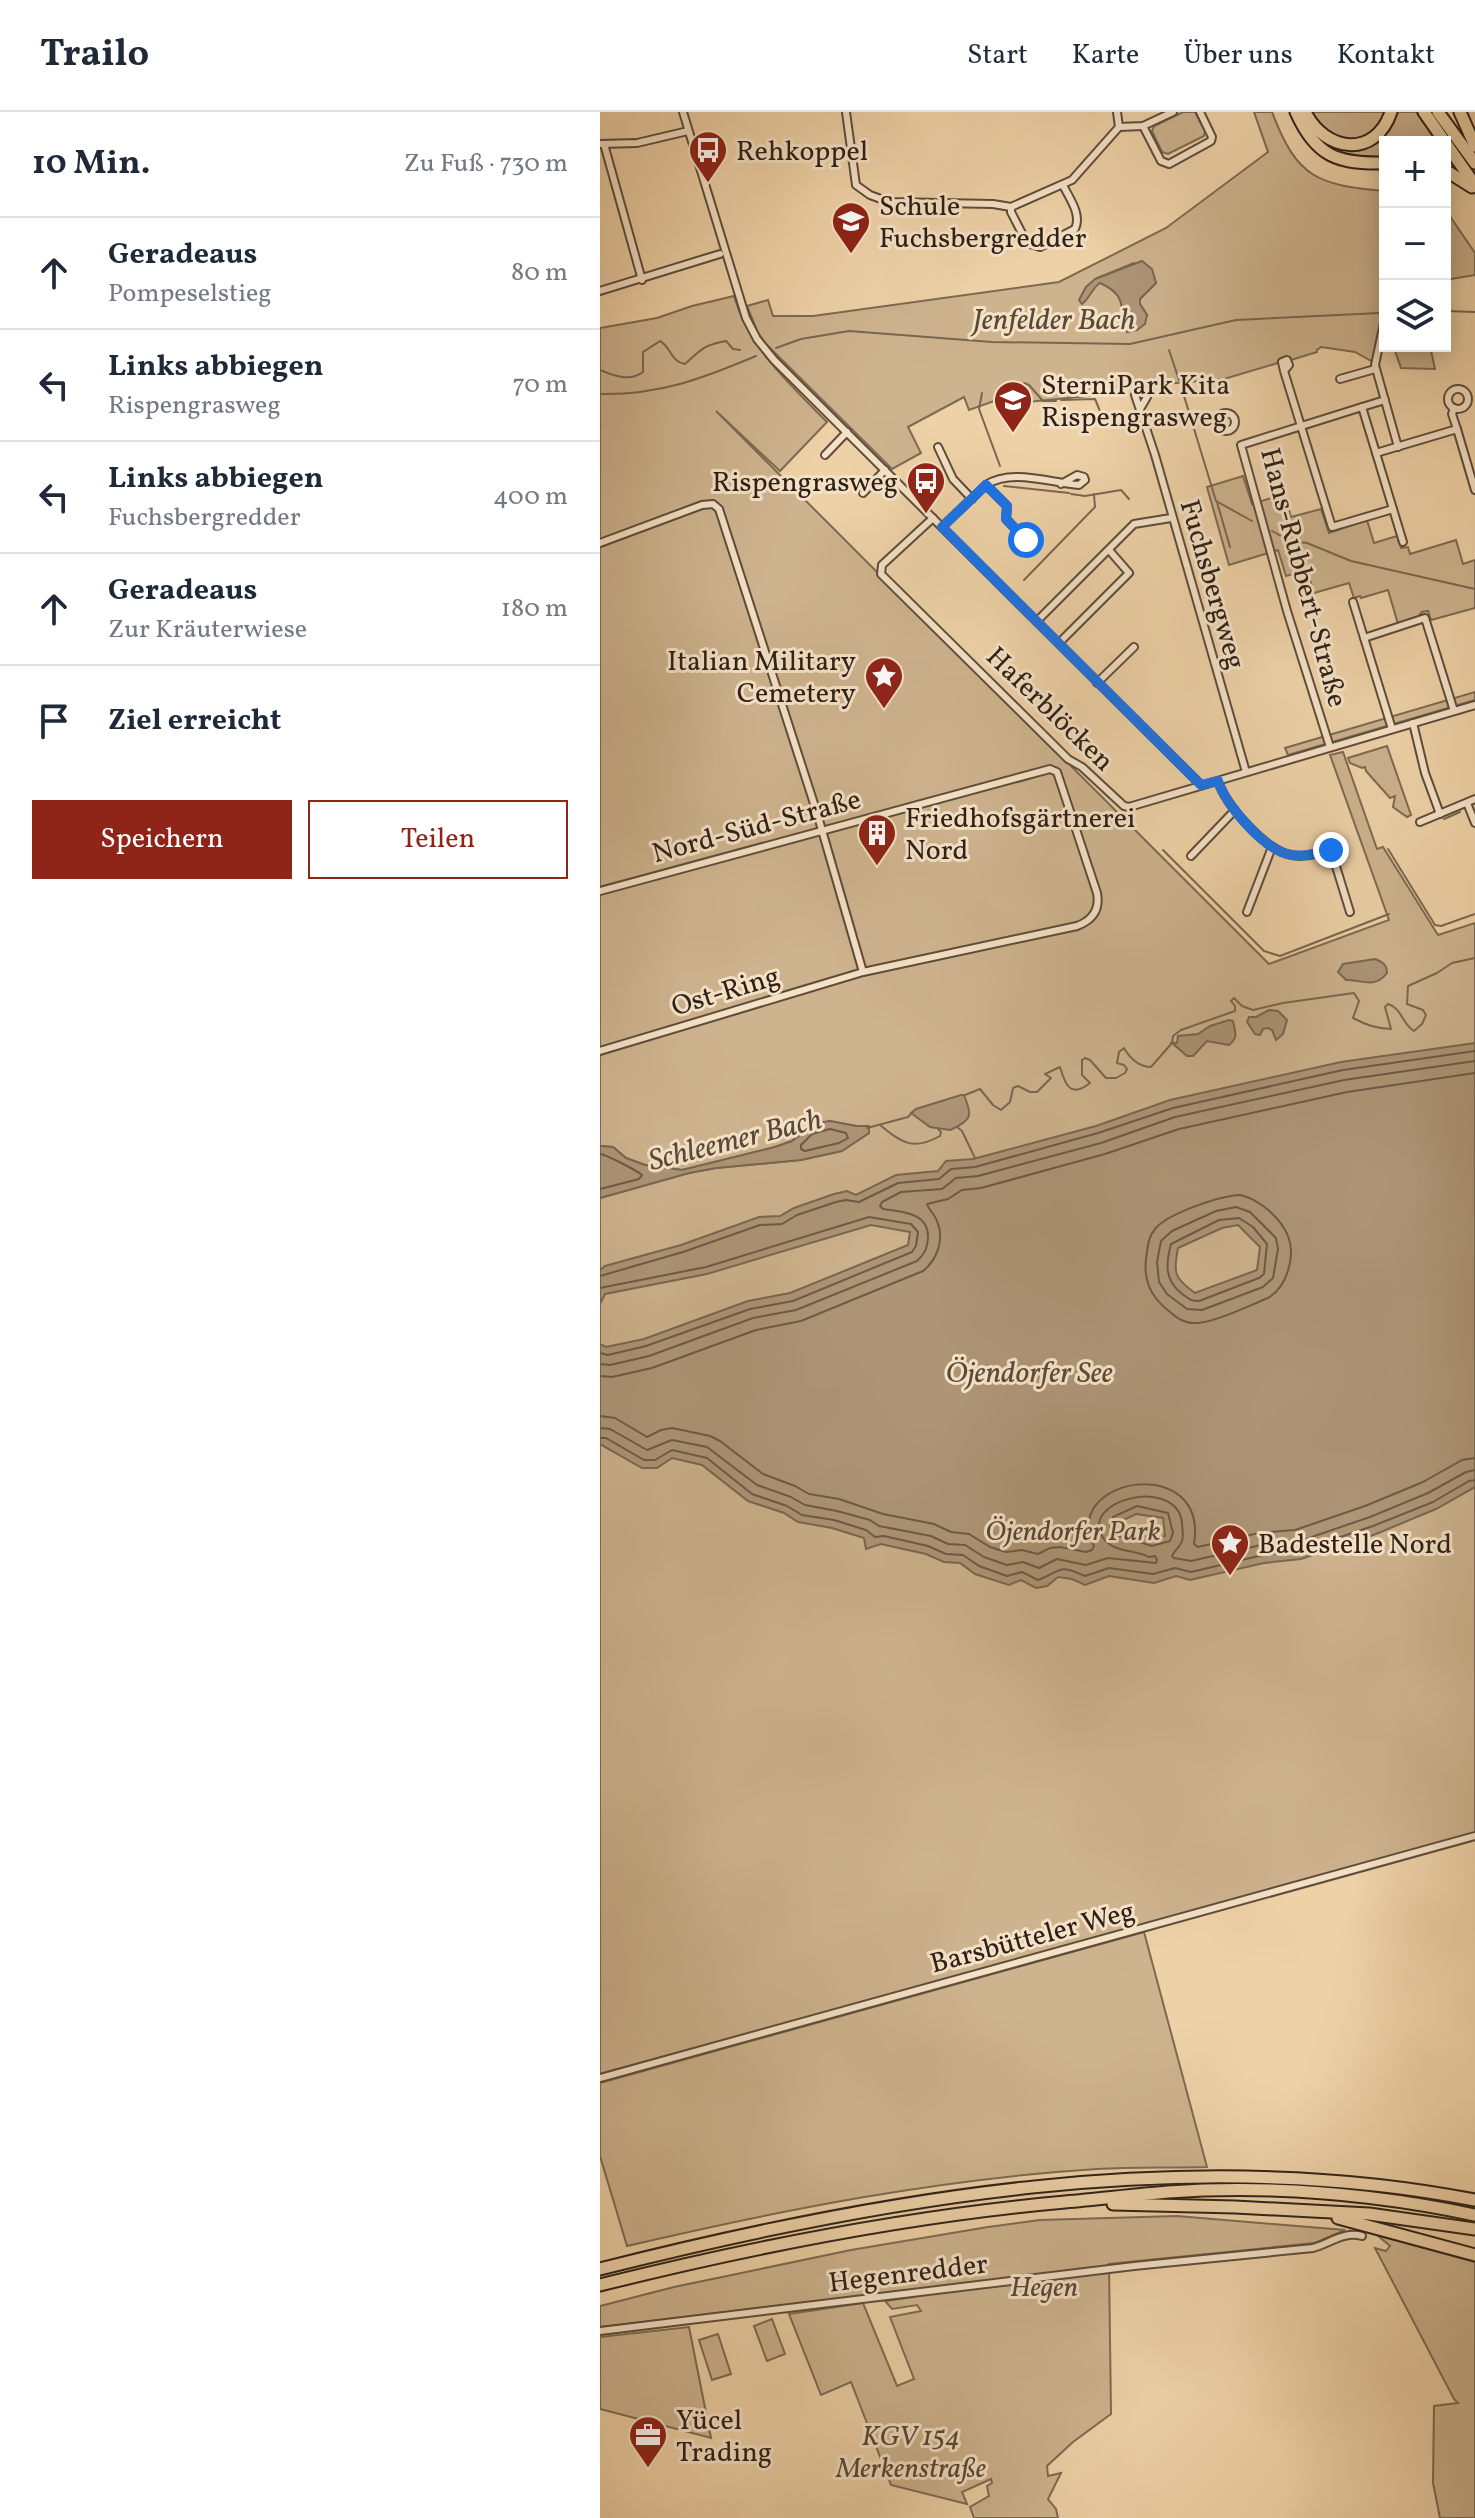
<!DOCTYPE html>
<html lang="de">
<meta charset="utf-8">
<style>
body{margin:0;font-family:Vollkorn,serif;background:#f2f2f3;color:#1f2937}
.controls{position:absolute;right:24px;top:24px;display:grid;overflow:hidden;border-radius:0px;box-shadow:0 4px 20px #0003}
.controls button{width:72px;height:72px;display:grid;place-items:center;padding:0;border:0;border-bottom:2px solid #e0e1e3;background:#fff;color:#1f2937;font:40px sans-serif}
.stop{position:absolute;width:24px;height:24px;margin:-18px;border:6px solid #1a73e8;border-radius:50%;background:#fff}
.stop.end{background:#1a73e8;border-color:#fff;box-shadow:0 2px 8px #0008}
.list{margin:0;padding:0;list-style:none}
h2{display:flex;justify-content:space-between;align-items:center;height:104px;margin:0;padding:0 32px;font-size:34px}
h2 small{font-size:26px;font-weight:400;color:#747a83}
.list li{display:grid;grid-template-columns:52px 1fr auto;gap:24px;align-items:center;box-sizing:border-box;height:112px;padding:0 32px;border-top:2px solid #e0e1e3}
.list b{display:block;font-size:30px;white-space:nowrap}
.list p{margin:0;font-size:26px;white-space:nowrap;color:#747a83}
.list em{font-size:26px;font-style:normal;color:#747a83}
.actions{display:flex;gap:16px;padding:24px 32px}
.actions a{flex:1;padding:18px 0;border:2px solid #8f2418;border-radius:0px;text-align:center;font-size:28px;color:#8f2418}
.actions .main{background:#8f2418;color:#fff}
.icon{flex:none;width:44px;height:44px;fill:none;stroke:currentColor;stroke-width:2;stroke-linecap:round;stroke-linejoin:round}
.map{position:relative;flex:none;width:875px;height:2406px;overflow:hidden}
header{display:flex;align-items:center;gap:48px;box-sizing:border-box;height:112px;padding:0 40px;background:#fff;border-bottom:2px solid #e0e1e3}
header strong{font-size:38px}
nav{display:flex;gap:44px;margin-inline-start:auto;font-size:28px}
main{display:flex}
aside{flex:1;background:#fff}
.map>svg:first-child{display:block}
.green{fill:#cdb38e;stroke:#7e6a52;stroke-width:2;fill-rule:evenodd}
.water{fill:#ad9576;stroke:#7a6650;stroke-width:2;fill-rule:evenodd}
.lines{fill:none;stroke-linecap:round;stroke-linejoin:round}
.shore{stroke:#6e5a46;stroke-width:2}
.stream{stroke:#7a6650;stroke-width:2}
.minor-casing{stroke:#5e4c3a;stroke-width:10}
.motorway-casing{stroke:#2e2016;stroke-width:15}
.minor{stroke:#f4e1c6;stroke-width:6}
.motorway{stroke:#eed1a7;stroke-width:11}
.route{stroke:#1a73e8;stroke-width:10}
.labels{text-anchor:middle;stroke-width:6;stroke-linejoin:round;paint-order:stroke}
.poi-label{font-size:28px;fill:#2e2016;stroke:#f4e1c6;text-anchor:start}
.street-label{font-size:28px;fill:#2e2016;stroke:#f4e1c6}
.park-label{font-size:28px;font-style:italic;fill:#564534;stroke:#f4e1c6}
.water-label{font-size:30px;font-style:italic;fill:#5a4938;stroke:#f4e1c6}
</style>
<header>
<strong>Trailo</strong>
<nav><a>Start</a><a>Karte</a><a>Über uns</a><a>Kontakt</a></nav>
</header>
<main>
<aside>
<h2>10 Min.<small>Zu Fuß · 730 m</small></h2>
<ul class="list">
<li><svg class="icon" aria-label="ahead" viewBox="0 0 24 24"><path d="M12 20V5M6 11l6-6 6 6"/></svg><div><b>Geradeaus</b><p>Pompeselstieg</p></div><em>80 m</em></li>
<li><svg class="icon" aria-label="left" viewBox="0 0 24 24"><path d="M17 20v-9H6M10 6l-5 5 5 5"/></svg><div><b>Links abbiegen</b><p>Rispengrasweg</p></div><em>70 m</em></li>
<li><svg class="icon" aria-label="left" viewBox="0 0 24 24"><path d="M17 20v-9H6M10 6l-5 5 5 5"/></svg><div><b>Links abbiegen</b><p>Fuchsbergredder</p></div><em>400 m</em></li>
<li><svg class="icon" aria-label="ahead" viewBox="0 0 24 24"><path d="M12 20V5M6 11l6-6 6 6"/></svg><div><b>Geradeaus</b><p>Zur Kräuterwiese</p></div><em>180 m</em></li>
<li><svg class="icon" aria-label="arrive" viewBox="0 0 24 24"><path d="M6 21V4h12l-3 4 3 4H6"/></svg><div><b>Ziel erreicht</b></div></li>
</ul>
<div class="actions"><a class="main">Speichern</a><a>Teilen</a></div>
</aside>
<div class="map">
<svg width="875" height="2406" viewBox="0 0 875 2406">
<rect width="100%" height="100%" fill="#eed1a7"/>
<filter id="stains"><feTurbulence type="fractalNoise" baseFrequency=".0025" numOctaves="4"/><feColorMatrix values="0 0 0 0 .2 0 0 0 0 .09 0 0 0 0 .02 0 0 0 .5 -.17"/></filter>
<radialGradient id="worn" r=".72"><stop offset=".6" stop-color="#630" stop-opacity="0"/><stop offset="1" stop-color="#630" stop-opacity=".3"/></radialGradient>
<!-- green -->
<g class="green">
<polygon points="583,0 595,0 605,19 604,24 568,42 562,40 552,19 554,14"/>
<path d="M654,0H672C697,66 717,73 785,79V179L780,184L783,204L773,250L755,240L721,235L717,238V240L691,248L690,245L678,249V251L624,267L528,275H496L498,283L428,290L425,278L369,298L364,285L308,315L321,341L292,357L166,232L158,221L147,194L168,188L173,204H213L459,170L566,116L668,40ZM534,151L556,171L540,187V192L547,203H522C523,185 516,178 500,170L494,175L495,167Z"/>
<path d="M710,0H786C776,22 750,38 727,21C720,16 715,6 710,0Z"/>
<polygon points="793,0 816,0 837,30 832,25 834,30 785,30 785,47 742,45 719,31 710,13 760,34"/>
<polygon points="845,97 875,141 875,163 845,168"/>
<path d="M134,184C149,237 190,272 227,310L180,359L116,299L669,852L789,808L730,643L743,640L777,737L783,735L838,823L875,811V1722L0,1963V1086L89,1061L116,1056L201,1048L241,1039L269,1021L268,1014H256L230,1009L207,1015L192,1029L175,1035L82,1058L45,1053L26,1046L13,1035L0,1034V216L57,206L92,194Z"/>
<polygon points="790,234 830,234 835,257 801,256 795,239 792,239"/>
<polygon points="643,364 652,392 684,382 691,405 721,397 729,421 767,408 774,431 797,424 801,436 808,435 810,442 856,428 863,452 875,448 875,496 831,508 828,499 822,500 817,506 798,512 788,478 761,486 760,484 754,486 749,471 714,481 707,458 686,464 678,438 629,453 607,375"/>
<polygon points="875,580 875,588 688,643 685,636"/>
<polygon points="787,634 811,703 807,705 793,695 795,684 790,686 766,659 765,655 762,656 750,651 748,646"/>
<path d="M544,1820L607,2055C570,2056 533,2055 497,2057C338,2067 181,2098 27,2134L0,2044V1971Z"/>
<polygon points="577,2104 745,2118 715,2131 509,2152 511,2302 473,2330 447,2354 448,2364 461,2361 448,2387 456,2397 458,2406 374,2406 370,2395 389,2384 387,2374 392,2371 391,2367 362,2380 367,2392 291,2373 251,2270 221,2283 189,2202 263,2191 297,2274 314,2267 290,2205 321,2199 317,2193 292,2197 285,2189 315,2185 313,2178 0,2215 0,2194 74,2175 251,2138 388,2115 440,2108"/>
<polygon points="777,2123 875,2150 875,2406 840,2406 833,2371 834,2294 858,2291 854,2287 775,2136 786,2139 790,2134"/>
<polygon points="172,2207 185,2242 167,2249 154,2214"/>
<polygon points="89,2215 111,2326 0,2297 0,2225"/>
<polygon points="118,2222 131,2262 112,2268 99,2228"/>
</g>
<!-- water -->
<g class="water">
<path d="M542,149L552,157L556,171L540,187V192L547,203L545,212L537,218L527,220C520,195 527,183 500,171C492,176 490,186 482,192L479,188L486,175L495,167Z"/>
<path d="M775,847C783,850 787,853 787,861C775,877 763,868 746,868L738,860L743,852Z"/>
<polygon points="669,898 678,899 687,908 683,922 676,928 672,918 668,916 663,917 660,923 655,922 647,910 649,905 656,905"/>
<path d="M629,908L633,909C635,920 639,925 629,933L607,929L593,944H587L572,931H577L578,924L598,922L610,914Z"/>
<path d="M875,931V1375L836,1397L776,1422L701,1447L664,1451L590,1468L576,1464L554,1471L509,1464L485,1473L472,1467L458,1465L447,1474L436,1476L421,1468L409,1473L375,1462L360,1451L344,1450L326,1442L281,1432L266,1437L264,1426L232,1416L198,1410L184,1401L148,1389L102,1353L72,1346L57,1356H42L0,1332V1232L6,1235L44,1227L148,1189L190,1181L308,1133L310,1120L271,1113L107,1162L5,1182L0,1192V1158L5,1154L81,1133L159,1105L180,1104L194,1096L234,1082L247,1079L256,1083L296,1063L338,1059L346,1049L373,1047L496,1014L570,988L741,950ZM638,1113L660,1135L657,1158L595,1181C574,1166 573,1161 578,1136L622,1116ZM536,1402L563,1406L565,1424L553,1426L518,1417L519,1410Z"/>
<path d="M361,983H364C372,1004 373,1008 350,1018L330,1015L311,1001L316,997Z"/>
<polygon points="230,1009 256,1014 269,1014 269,1021 242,1039 201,1048 116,1056 89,1061 0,1086 0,1034 13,1035 26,1046 45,1053 82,1058 175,1035 192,1029 216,1011"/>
</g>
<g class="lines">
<!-- shore -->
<g class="shore">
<polygon points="230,1017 246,1021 248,1026 239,1031 205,1039 201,1037 201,1033 212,1022"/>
<path d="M0,1042C7,1043 36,1058 42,1063L39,1067L0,1077"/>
<path d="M640,1083C659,1087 681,1106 688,1124C696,1144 687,1175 668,1186C648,1194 618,1209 598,1211C586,1212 578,1207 570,1200C549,1184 542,1166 547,1140C548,1132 549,1124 555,1117C568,1101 620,1084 640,1083Z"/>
<polygon points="636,1095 650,1100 676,1126 678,1137 673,1166 663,1175 602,1198 587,1197 567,1182 559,1170 557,1150 561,1129 572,1119 616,1099"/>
<path d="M639,1106L653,1115L667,1132L664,1162L659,1166L599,1189C590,1189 588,1186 581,1181C564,1167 566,1151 571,1132L619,1108Z"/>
<polyline points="0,1164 83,1140 160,1113 182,1112 197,1103 236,1090 246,1088 259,1090 298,1071 339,1067 351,1057 375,1055 498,1021 573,996 743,958 875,939"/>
<polyline points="0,1176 106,1155 269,1105 311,1112 318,1120 316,1134 312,1140 193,1189 150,1197 46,1234 8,1243 0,1241"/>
<path d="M0,1252L10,1253L49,1244L153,1206L196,1198L317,1149C325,1142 327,1136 328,1126C329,1100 302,1100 283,1097L280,1094L282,1090L301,1080L342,1077L356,1066L378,1064L501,1031L575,1005L744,968L875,949"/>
<path d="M0,1264L12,1265L52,1256L156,1218L201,1209L323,1159C337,1148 345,1127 337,1109C335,1103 329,1098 327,1092L348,1087L362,1078L381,1076L505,1042L579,1017L747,980L875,961"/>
<path d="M0,1304L15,1306L47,1325L61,1318L72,1316L110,1324L120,1329L163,1362L195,1374L209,1382L239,1387L283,1402L334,1412L351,1420L369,1422L390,1435L406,1440L422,1438L438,1442L450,1436L460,1435L486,1440L492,1438L494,1434C459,1365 609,1340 594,1432L598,1435L659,1421L695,1418L765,1394L823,1370L862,1348L875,1346"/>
<path d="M0,1316L10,1317L47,1338L72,1328L107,1335L157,1373L191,1385L205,1393L237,1399L270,1408L279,1414L331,1424L348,1432L365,1433L384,1445L407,1453L423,1450L439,1456L457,1447L486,1453L508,1446L556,1451L557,1448L555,1444L549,1445C536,1438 513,1440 504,1427C476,1389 575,1363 582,1410C582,1416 584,1423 582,1429C580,1435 574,1439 572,1444L574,1446L591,1449L661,1433L697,1430L770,1405L828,1381L866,1360L875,1358"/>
<path d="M0,1326H6L44,1348H55L72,1338L107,1346L152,1382L187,1394L202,1403L234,1408L266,1418L275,1425L284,1424L328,1434L346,1442L363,1443L379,1454L407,1464L422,1460L438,1468C463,1459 456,1451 485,1464L509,1456L553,1462L575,1456L591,1460L663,1443L699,1439L773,1414L833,1390L869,1369L875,1368"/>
<polygon points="537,1394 568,1401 573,1421 570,1429 552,1434 513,1422 510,1415 513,1405"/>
</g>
<!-- stream -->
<g class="stream">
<polyline points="845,199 875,200"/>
<polyline points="176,236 201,227 249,219 392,230 530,232 636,208 780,201"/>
<polyline points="569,238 579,268"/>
<path d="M0,258C14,264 30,270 43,260V240L60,229C71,235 71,250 85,252C101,238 103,233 126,229L133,237L140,238"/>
<polyline points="424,271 429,273 443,289 456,289"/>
<polyline points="581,274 616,389 652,409"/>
<polyline points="382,281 379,297 400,354"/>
<path d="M0,282C60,283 101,267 156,244"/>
<polyline points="461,288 495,287 502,304"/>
<polyline points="404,374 469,381"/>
<polyline points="471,382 485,384 521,378 529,387"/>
<polyline points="617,390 630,435"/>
<polyline points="672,419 690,429 707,431 751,449 875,477"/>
<polyline points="424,468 495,395 494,382"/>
<polyline points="844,707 860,700"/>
<polyline points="788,737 835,813 841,814 875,802"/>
<polyline points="563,738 664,839 680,844 789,802"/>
<path d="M365,983L380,977L393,993L401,998L410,990L413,976L418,974L430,980H437L451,966L445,962L460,955C465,972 470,987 490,971L482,963V948L485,946L490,948L506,966H516L525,961L527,957L524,953L517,951L519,940L524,936C530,946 539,955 551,955L572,931L573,924L581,918L635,899V894L631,889L634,886L642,894L653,898L683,891L754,881L759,889L753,906C764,912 778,917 791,917L785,895L788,892C802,896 802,912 814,919L822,912L826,903L823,898L807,892L808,874L837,861L852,851L875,846"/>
<path d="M280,1013C302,1031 313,1039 340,1024L341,1020L338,1017"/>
<polyline points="357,1015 362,1019 375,1046"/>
<polyline points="267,1016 308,1005 313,1000"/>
</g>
<defs>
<g id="minor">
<polyline points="83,0 146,206 157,227 174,248 601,673"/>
<polyline points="246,0 256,73 270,83 289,90 393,92 411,95 472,68 519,15 517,0"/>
<polyline points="543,14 561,49 569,52 611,29 612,25 600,0"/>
<polyline points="519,15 543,14 573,0"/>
<polyline points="0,32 37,31 88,19"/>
<polyline points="4,32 42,168"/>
<path d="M411,95V100L427,131L440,135L475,117C482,102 469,86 463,73"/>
<polyline points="0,179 120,142"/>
<polyline points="785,206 775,253 798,335"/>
<polyline points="684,259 682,250 687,248 689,253 684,259 732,415 793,397"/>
<polyline points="740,267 775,257"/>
<circle cx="858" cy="287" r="10"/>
<polyline points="762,295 785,288"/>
<polyline points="854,296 852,302 857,317"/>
<polyline points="540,297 547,285 542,278 537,279 535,283 555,343 646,660"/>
<circle cx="626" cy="310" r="9"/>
<polyline points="338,335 353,367 372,387"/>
<polyline points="776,341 803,430"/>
<polyline points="225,343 247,320"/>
<polyline points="386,373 407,394 406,407 426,428"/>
<polyline points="263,381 285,358"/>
<polyline points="333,406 282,453 281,462 468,647 482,655 524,694 529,695 875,593"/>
<path d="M342,415L386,373C411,356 451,371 479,373L485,368L484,365L477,363L461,372"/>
<polyline points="0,431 102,393 113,392 119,397 217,701 263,860"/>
<polyline points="753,490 792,617"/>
<polyline points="437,509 534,412 571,406"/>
<polyline points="764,526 825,506 854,599"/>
<polyline points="459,531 529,461 509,438"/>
<polyline points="497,571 534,535"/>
<polyline points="813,611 825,661 840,702"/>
<polyline points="730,635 687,499 641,333 762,295 776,341 857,317 875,378"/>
<path d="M618,669C626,693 662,734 687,742C702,747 717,741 731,738L750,800"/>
<polyline points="867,691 875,711"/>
<polyline points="820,710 875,687"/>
<polyline points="591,744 635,698"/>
<path d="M0,779L450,657L457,660L459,666L497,781C500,797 493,808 477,814L263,860L0,939"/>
<polyline points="647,800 672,735"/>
<polyline points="0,1966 875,1724"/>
<path d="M0,2219L534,2154L713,2136C730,2131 745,2119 762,2124"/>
</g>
<g id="motorway">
<path d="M696,0C716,45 738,52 785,51"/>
<path d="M705,0C725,40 775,47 791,0"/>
<polyline points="824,0 875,73"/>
<polyline points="838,0 875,51"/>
<polyline points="860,0 875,34"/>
<polyline points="845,58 872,75"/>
<polyline points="513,2092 635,2095 769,2102 875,2117"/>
<polyline points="738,2106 875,2143"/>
<path d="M0,2157C280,2086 587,2032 875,2088"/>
<path d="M0,2173C152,2135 308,2104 465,2090C499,2087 533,2083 568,2080C669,2073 775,2082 875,2103"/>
</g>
</defs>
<!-- minor casing -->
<use href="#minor" class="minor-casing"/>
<!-- motorway casing -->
<use href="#motorway" class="motorway-casing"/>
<!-- minor -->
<use href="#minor" class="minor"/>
<!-- motorway -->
<use href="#motorway" class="motorway"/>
</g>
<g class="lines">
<!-- route -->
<path class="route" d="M426,428L406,407L407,394L386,373L342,415L601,673L618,669C626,693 662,735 687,742C702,746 717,741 731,738"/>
</g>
<!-- icons -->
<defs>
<symbol id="bus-pin" viewBox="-11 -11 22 30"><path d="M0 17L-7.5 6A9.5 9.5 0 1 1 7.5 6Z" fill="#8f2418" stroke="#f4e1c6"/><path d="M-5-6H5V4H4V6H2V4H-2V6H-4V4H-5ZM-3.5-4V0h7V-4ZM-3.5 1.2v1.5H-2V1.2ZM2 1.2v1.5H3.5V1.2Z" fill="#fff"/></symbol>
<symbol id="school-pin" viewBox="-11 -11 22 30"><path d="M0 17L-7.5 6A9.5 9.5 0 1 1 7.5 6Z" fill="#8f2418" stroke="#f4e1c6"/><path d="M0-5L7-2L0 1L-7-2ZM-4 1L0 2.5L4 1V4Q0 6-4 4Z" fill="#fff"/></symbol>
<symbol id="sight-pin" viewBox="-11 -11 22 30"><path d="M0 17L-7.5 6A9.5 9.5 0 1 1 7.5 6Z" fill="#8f2418" stroke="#f4e1c6"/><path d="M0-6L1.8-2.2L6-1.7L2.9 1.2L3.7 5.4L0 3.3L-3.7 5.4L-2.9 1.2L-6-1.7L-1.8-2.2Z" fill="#fff"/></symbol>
<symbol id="building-pin" viewBox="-11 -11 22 30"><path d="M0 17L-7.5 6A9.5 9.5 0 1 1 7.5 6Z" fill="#8f2418" stroke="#f4e1c6"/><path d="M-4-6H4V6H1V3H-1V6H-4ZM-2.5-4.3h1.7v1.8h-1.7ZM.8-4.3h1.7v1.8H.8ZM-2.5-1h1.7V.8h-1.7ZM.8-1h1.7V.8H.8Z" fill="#fff"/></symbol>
<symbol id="office-pin" viewBox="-11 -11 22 30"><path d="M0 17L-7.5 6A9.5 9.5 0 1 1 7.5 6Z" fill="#8f2418" stroke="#f4e1c6"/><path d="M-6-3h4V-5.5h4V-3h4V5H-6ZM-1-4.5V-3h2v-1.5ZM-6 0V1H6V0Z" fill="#fff"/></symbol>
</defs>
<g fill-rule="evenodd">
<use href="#bus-pin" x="86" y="16" width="44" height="60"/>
<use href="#school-pin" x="229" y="87" width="44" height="60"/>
<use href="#school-pin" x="391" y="266" width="44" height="60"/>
<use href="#bus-pin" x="304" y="347" width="44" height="60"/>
<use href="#sight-pin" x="262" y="542" width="44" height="60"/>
<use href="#building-pin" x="255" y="699" width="44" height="60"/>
<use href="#sight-pin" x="608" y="1409" width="44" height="60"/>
<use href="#office-pin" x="26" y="2301" width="44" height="60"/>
</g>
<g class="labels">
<!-- poi labels -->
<g class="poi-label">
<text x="136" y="48">Rehkoppel</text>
<text x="279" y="103">Schule<tspan x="279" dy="32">Fuchsbergredder</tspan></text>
<text x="441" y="282">SterniPark Kita<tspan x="441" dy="32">Rispengrasweg</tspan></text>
<text x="298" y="379" text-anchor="end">Rispengrasweg</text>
<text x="256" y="558" text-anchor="end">Italian Military<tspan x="256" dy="32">Cemetery</tspan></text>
<text x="305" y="715">Friedhofsgärtnerei<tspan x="305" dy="32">Nord</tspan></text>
<text x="658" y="1441">Badestelle Nord</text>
<text x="76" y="2317">Yücel<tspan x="76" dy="32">Trading</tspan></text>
</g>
<!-- street labels -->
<g class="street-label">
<text transform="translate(705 465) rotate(75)" y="10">Hans-Rubbert-Straße</text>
<text transform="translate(614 472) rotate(74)" y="10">Fuchsbergweg</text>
<text transform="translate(451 596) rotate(44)" y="10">Haferblöcken</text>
<text transform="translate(156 713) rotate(-15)" y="10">Nord-Süd-Straße</text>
<text transform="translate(125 878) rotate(-17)" y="10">Ost-Ring</text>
<text transform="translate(432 1824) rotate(-15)" y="10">Barsbütteler Weg</text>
<text transform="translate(308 2160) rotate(-7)" y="10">Hegenredder</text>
</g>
<!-- park labels -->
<g class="park-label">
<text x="473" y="1428">Öjendorfer Park</text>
<text x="444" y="2184">Hegen</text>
<text x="311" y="2333">KGV 154<tspan x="311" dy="32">Merkenstraße</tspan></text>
</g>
<!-- water labels -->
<g class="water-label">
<text x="454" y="217">Jenfelder Bach</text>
<text transform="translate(135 1027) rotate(-14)" y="10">Schleemer Bach</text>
<text x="429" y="1270">Öjendorfer See</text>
</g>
</g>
<rect width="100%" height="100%" filter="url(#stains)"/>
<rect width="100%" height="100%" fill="url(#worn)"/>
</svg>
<div class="controls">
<button>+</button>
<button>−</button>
<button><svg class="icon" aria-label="layers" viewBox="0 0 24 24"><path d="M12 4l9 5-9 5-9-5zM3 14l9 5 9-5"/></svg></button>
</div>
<div class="stop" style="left:426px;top:428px"></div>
<div class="stop end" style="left:731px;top:738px"></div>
</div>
</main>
